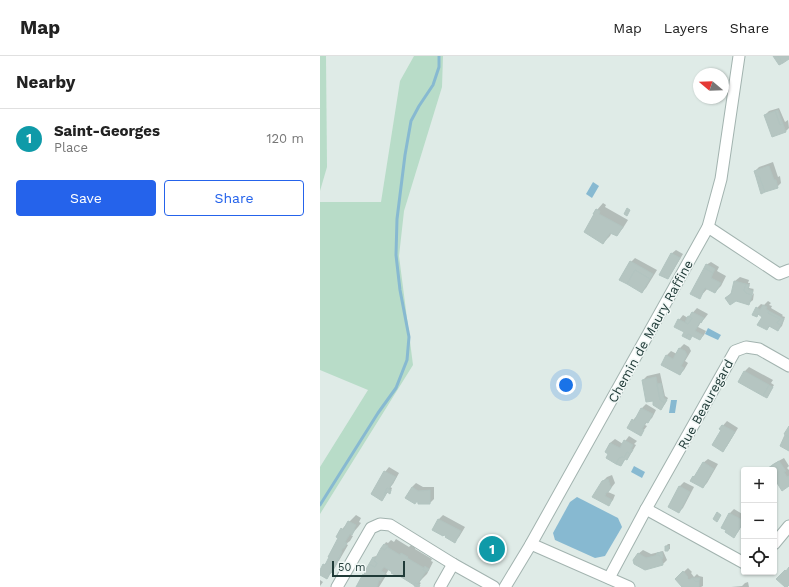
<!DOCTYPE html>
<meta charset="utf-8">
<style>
body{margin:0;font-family:"Work Sans",sans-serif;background:#f6f6f6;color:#222}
.controls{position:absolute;right:12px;bottom:12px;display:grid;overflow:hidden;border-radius:4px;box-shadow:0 1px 3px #0004}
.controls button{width:36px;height:36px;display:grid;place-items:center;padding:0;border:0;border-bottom:1px solid #e0e0e0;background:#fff;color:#222;font:20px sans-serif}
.compass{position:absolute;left:373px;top:12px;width:36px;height:36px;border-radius:50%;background:#fff;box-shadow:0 1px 3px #0004;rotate:289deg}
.scale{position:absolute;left:12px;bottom:10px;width:73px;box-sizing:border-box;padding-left:4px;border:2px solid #203b38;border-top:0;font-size:11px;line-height:14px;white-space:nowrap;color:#203b38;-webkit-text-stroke:3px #f0f7f5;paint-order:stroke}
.you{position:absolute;left:246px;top:329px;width:14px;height:14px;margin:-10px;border:3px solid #fff;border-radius:50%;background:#1a73e8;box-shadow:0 0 0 6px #1a73e833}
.badge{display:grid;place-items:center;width:26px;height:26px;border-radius:50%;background:#2563eb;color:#fff;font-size:13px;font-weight:700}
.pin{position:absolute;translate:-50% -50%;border:2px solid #fff;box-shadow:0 1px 4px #0006}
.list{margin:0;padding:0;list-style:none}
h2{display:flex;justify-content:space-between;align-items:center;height:52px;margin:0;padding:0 16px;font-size:17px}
h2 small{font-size:13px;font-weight:400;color:#767676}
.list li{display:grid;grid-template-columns:26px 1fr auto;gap:12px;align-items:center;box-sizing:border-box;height:60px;padding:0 16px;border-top:1px solid #e0e0e0}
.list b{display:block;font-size:15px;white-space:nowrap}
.list p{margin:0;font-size:13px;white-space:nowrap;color:#767676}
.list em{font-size:13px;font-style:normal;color:#767676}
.actions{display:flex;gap:8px;padding:12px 16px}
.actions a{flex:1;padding:9px 0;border:1px solid #2563eb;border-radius:4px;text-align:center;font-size:14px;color:#2563eb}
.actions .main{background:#2563eb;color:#fff}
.icon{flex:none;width:22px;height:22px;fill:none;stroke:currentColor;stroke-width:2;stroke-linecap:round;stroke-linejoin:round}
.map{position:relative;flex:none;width:469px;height:531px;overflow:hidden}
header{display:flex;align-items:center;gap:24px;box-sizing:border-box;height:56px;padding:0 20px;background:#fff;border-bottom:1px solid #e0e0e0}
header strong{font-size:19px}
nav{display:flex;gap:22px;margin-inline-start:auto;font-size:14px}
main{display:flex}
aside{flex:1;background:#fff}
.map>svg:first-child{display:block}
.green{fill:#b8dcc8}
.water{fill:#87b9d1}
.shadow{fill:#0003}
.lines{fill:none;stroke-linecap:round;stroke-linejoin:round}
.stream{stroke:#87b9d1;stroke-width:3}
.building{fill:#b5c5c1;stroke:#b2c4c0}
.minor-casing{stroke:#a2b3af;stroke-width:13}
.minor{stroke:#fff;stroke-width:11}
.labels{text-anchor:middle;stroke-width:3;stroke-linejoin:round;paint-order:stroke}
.street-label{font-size:13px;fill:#203b38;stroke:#f0f7f5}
</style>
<header>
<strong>Map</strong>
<nav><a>Map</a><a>Layers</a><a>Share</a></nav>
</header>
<main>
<aside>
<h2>Nearby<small></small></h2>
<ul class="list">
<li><span class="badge" style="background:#0f9aa8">1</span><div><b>Saint-Georges</b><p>Place</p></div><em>120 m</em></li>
</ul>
<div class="actions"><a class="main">Save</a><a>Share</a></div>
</aside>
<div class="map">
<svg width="469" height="531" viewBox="0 0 469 531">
<rect width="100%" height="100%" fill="#dfebe7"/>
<!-- green -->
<g class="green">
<polygon points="0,0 6,0 7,111 0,135"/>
<polygon points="94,0 123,0 122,31 84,155 79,200 93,309 0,458 0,411 48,334 0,314 0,146 61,146 80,25"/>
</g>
<!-- water -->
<g class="water">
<polygon points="273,126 279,130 272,142 266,138"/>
<polygon points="388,272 401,279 398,284 385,278"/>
<polygon points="351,344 357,344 355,357 349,357"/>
<polygon points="314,410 325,416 322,422 311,416"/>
<polygon points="257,441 298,462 302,471 285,500 275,502 235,484 233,477 250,446"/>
</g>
<!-- shadow -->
<g class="shadow">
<polygon points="459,52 465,66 468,64 469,72 466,75 452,80 445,59 449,55"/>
<polygon points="453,106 458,121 460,120 461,127 457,131 435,115 439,111"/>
<polygon points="283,147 286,149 285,151 308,164 303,172 297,178 292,176 290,180 283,187 277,154"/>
<polygon points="356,194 363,198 351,218 347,222 351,198"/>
<polygon points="315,202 337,214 326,232 322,236 311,206"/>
<polygon points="391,206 399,211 397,215 406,220 401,230 395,236 388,232 380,241 386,209"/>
<polygon points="420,221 429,224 428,227 430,227 429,232 434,233 433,234 434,234 427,241 429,243 434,237 433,244 428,248 406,242 412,236 415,225"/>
<polygon points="448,245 451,247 449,249 452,250 451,252 463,259 462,260 465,261 462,270 458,274 450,270 447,273 443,260 439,258 436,260 437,252 441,248 444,249"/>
<polygon points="377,252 388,258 385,262 381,266 378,271 386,275 384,279 380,283 366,276 359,264 363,259 368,262"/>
<polygon points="364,288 369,291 371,295 365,305 368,307 364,314 360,318 342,308 347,299 351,295 357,298 360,292"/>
<polygon points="429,311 453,324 451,327 454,329 448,339 419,325 425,315"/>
<polygon points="340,317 345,340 348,342 345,348 341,352 333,344 323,324 327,320"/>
<polygon points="326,348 336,354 332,362 327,366 325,369 327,370 321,378 313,364 317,360 318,360 322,352"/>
<polygon points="407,365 418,372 407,390 403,394 402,374 400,373"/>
<polygon points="309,380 317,385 314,388 316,389 309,401 307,403 306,402 301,409 289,398 286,395 290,387 295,383 303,388"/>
<polygon points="464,402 469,410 467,412 469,414 469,429 454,420 454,414 450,414 449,412 453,408"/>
<polygon points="388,403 398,408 387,427 383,431 374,421 378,417 383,407"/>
<polygon points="69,411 79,417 73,428 70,431 72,432 71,435 69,436 68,436 62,443 65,416"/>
<polygon points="292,419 295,427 288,436 295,439 293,444 289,448 274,440 283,425 287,421"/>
<polygon points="364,426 374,431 363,452 359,456 349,450 360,430"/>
<polygon points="96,427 103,431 114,431 114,443 110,447 99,445 92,431"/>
<polygon points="414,453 424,459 424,466 418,476 414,480 407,474 402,471 410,457"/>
<polygon points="36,459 41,462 39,466 41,467 38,471 31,479 33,480 30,485 26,488 28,489 13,515 6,522 0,518 0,516 4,509 8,505 20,482 18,481 22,473"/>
<polygon points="123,459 145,471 139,481 135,485 127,479 114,474 119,463"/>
<polygon points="76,483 89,491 91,489 95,492 95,493 112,503 111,505 113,506 107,518 99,526 101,527 97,531 95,530 96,528 69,513 66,518 67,518 59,531 37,531 44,519 47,516 46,515 54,501 55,500 57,501 66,486 68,487 71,484 74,486"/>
<polygon points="348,488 350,488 350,493 348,494 346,490"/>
<polygon points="323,494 331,498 343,495 347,504 343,508 315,507 318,498"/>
<polygon points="368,512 372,516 371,517 374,521 377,518 379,520 383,521 383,530 381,531 364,531 356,523"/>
<polygon points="0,524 3,526 0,530"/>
<polygon points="428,526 429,531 411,531 422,530 425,527"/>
</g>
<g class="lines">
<!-- stream -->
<polyline class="stream" points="0,449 58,357 76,332 87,304 89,281 80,234 76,199 77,163 85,99 91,65 99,50 113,29 119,11 119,0"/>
</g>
<!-- building -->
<g class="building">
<polygon points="453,0 458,0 463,7 459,9"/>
<polygon points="458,0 469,0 469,3 463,7"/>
<polygon points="458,54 463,68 460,69 455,55"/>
<polygon points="455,55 460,69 463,68 466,76 452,81 444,59"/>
<polygon points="449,110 454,124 456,124 458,132 445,136 439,120 436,121 434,115"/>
<polygon points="439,120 445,136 441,138 436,121"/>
<polygon points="307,152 310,154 307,160 304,158"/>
<polygon points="276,153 280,155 279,158 303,171 297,180 290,177 283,188 264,176 274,158 273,158"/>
<polygon points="351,197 360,202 348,223 339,219"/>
<polygon points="310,205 333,218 330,223 315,214 307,228 299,224"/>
<polygon points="386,208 395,213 393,217 384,212"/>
<polygon points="384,212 393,217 391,222 401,227 395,237 385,232 380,243 370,238"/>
<polygon points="315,214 330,223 322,237 307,228"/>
<polygon points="414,225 426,228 424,234 426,237 432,239 429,249 416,245 410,249 405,242 411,238"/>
<polygon points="426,228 429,229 428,233 433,235 432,239 426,237 424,234"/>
<polygon points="443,249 447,251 446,253 449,255 448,257 460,263 457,267 461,269 458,275 449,270 447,274 437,269 442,261 438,258 437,261 432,259 436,251 440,254"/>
<polygon points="449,255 464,263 461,269 457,267 460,263 448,257"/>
<polygon points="372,256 384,262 381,267 380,266 375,275 383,279 380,284 368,278 366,282 362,280 364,276 354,271 358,263 368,268 372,262 369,261"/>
<polygon points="368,260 372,262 368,268 365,266"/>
<polygon points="368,278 372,280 370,284 366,282"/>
<polygon points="359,292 365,295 367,299 361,310 364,312 360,319 341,309 346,299 353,303"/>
<polygon points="424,315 449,329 443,340 418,326"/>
<polygon points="336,321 340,344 345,347 341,354 333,349 333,345 326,346 322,324"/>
<polygon points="341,327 344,342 347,344 345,347 340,344 337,328"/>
<polygon points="449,329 453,331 447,342 443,340"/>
<polygon points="321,352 333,358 328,367 326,366 322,373 324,374 321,380 307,372 312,363 314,365"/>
<polygon points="402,369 415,376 403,396 392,389 401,374 399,373"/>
<polygon points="469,370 469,381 464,378"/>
<polygon points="465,379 469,381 469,395 460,390"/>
<polygon points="304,384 313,389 311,393 313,394 310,398 307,396 304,402 303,401 299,402 296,408 286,402 288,398 285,396 290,387 300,392"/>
<polygon points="307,396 310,398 307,404 305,403 301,410 296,408 299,402 303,401 304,402"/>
<polygon points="459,405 466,415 464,416 467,421 469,420 469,430 462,435 454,422 454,414 449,414 448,412"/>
<polygon points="383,406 394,413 383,432 370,425 373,420 374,421"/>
<polygon points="64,415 76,421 69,433 67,432 64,439 65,440 62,445 51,438"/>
<polygon points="288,423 291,432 288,436 286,437 285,440 292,444 289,450 272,441 282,425"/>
<polygon points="359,430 370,436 359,457 348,451"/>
<polygon points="92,431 98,435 110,434 110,448 98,448 98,446 96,446 95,448 85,442"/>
<polygon points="67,432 71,434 70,438 67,436 65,440 64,439"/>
<polygon points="397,456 401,459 397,466 393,463"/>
<polygon points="409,457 424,465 414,482 405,476 406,474 401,472"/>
<polygon points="118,463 141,475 135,487 125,481 126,480 124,479 123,480 112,474"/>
<polygon points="28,465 36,469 34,473 35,473 32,479 30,478 25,486 27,487 24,492 23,492 21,495 22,496 7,523 0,519 0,514 3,508 5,509 9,501 8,501 18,482 16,481 21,472 23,474"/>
<polygon points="64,488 68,490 65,494 61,492"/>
<polygon points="171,490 175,492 172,496 169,495"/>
<polygon points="345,490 349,490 348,495 345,495"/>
<polygon points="67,491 80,499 81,497 88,501 87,502 104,512 103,514 106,515 98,528 95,527 94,529 78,519 77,520 71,517 72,516 64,511 61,515 65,517 60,525 59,524 57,531 36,531 43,518 44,519 45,516 45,515 49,508 55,511 57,507 54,505 61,492 65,494"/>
<polygon points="342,496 343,501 342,503 341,501 338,499 336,500 337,497"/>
<polygon points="318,497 326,502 338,499 341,501 343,509 325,514 314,508 313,504"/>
<polygon points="21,499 11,517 9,518 19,501"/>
<polygon points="53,501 55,502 54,505 57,507 55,511 49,508"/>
<polygon points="105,510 109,513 107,516 103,514"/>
<polygon points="469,511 469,529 467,531 465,531 456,523 465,514 466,515"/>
<polygon points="363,515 368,521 367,522 369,524 372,522 375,525 379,525 379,531 362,531 355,523"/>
<polygon points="372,522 380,522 379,525 375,525"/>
<polygon points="95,527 100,529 99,531 94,530"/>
</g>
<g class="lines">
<defs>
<g id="minor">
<polyline points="388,171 459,218 469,214"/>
<polyline points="326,453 424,507"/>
<polyline points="211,488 309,531"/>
<polyline points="454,488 469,470"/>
<polyline points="289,522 326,453 415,295 426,291 439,293 469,310"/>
<polyline points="17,531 51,472 60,468 70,469 133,508 174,531"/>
<polyline points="120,531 133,508"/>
<polyline points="185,531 211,488 388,171 401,123 419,0"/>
</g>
</defs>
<!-- minor casing -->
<use href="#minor" class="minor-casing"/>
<!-- minor -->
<use href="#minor" class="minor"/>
</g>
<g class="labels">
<!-- street labels -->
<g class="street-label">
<text transform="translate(330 275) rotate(-61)" y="5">Chemin de Maury Raffine</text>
<text transform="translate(385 348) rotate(-61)" y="5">Rue Beauregard</text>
</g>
</g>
</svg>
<div class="controls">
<button>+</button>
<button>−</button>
<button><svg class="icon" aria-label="locate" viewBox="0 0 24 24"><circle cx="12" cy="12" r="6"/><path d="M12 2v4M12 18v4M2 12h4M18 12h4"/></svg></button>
</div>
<svg class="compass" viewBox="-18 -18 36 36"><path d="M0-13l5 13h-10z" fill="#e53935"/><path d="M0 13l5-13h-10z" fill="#767676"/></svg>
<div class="scale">50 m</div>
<div class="you"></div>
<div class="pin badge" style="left:172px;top:493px;background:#0f9aa8">1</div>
</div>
</main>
